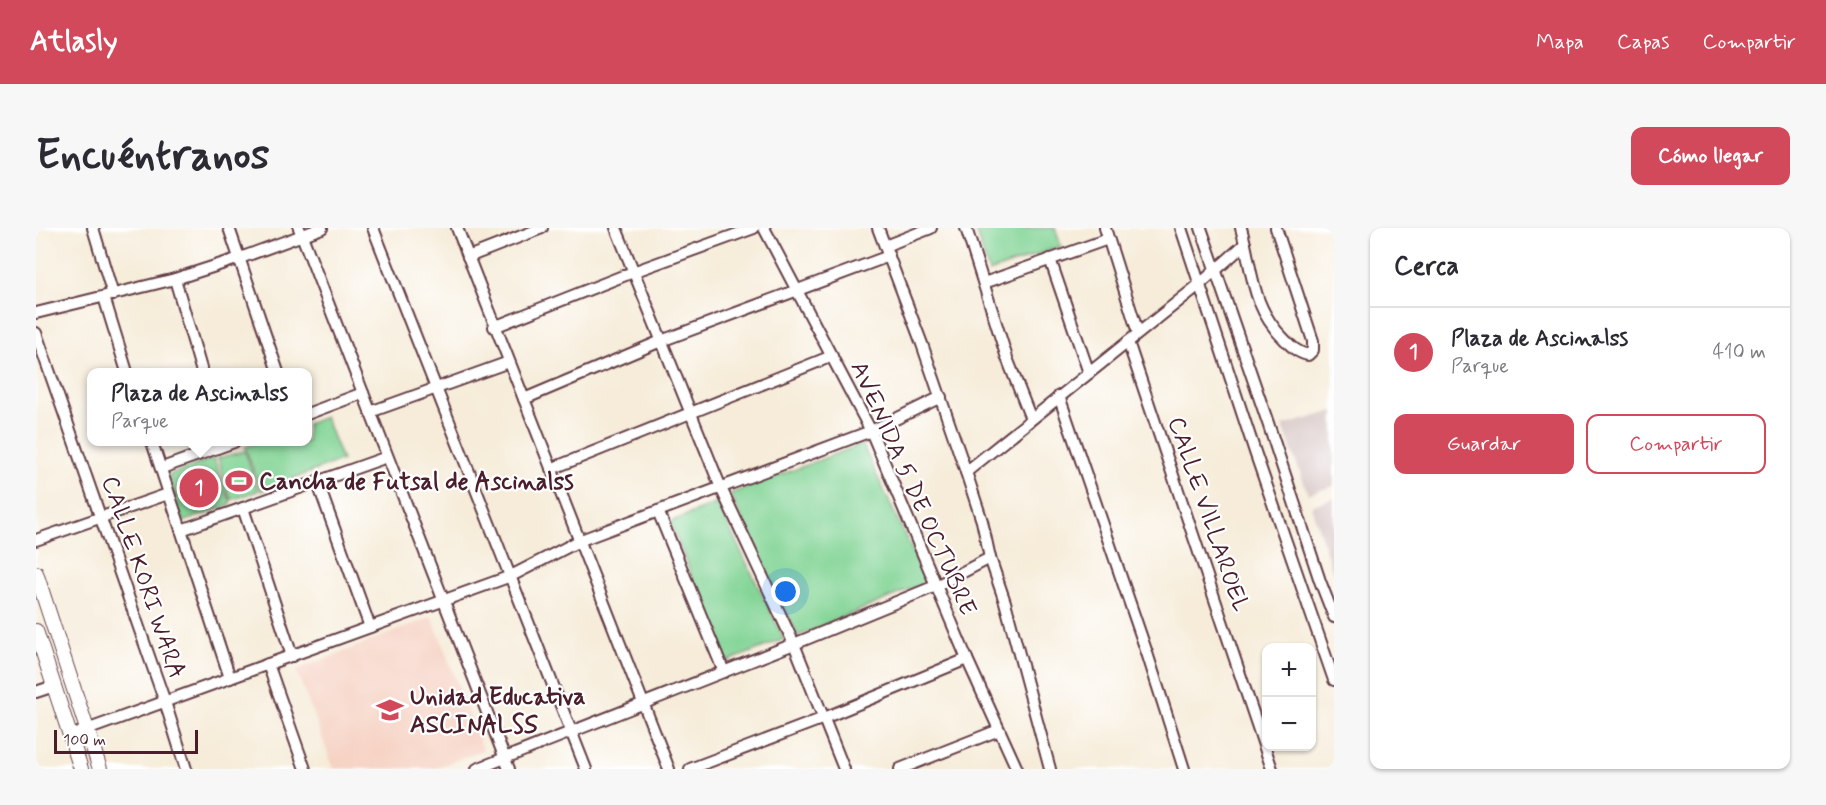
<!DOCTYPE html>
<html lang="es">
<meta charset="utf-8">
<style>
body{margin:0;font-family:Mynerve,sans-serif;background:#f7f7f7;color:#2b2b33}
.controls{position:absolute;right:18px;bottom:18px;display:grid;overflow:hidden;border-radius:12px;box-shadow:0 2px 4px #0004}
.controls button{width:54px;height:54px;display:grid;place-items:center;padding:0;border:0;border-bottom:2px solid #e1e1e2;background:#fff;color:#2b2b33;font:30px sans-serif}
.scale{position:absolute;left:18px;bottom:15px;width:144px;box-sizing:border-box;padding-left:6px;border:3px solid #4a1f2b;border-top:0;font-size:16px;line-height:21px;white-space:nowrap;color:#4a1f2b;-webkit-text-stroke:4px #fff;paint-order:stroke}
.you{position:absolute;left:750px;top:364px;width:21px;height:21px;margin:-15px;border:4px solid #fff;border-radius:50%;background:#1a73e8;box-shadow:0 0 0 9px #1a73e833}
.badge{display:grid;place-items:center;width:39px;height:39px;border-radius:50%;background:#d1495b;color:#fff;font-size:20px;font-weight:700}
.pin{position:absolute;translate:-50% -50%;border:3px solid #fff;box-shadow:0 2px 6px #0006}
.popup{position:absolute;left:51px;top:140px;width:225px;height:78px;box-sizing:border-box;display:grid;place-content:center;border-radius:12px;background:#fff;filter:drop-shadow(0 2px 4px #0005);font-size:20px;white-space:nowrap;color:#7c7c81}
.popup b{font-size:22px;color:#2b2b33}
.popup::after{content:'';position:absolute;left:50%;top:100%;margin-left:-12px;border:12px solid transparent;border-top-color:#fff}
.list{margin:0;padding:0;list-style:none}
h2{display:flex;justify-content:space-between;align-items:center;height:78px;margin:0;padding:0 24px;font-size:26px}
h2 small{font-size:20px;font-weight:400;color:#7c7c81}
.list li{display:grid;grid-template-columns:39px 1fr auto;gap:18px;align-items:center;box-sizing:border-box;height:90px;padding:0 24px;border-top:2px solid #e1e1e2}
.list b{display:block;font-size:22px;white-space:nowrap}
.list p{margin:0;font-size:20px;white-space:nowrap;color:#7c7c81}
.list em{font-size:20px;font-style:normal;color:#7c7c81}
.actions{display:flex;gap:12px;padding:18px 24px}
.actions a{flex:1;padding:14px 0;border:2px solid #d1495b;border-radius:12px;text-align:center;font-size:21px;color:#d1495b}
.actions .main{background:#d1495b;color:#fff}
.map{position:relative;flex:none;width:1298px;height:541px;overflow:hidden;border-radius:12px}
header{display:flex;align-items:center;gap:36px;box-sizing:border-box;height:84px;padding:0 30px;background:#d1495b;color:#fff}
header strong{font-size:28px}
nav{display:flex;gap:33px;margin-inline-start:auto;font-size:21px}
.intro{display:flex;align-items:center;justify-content:space-between;box-sizing:border-box;height:144px;padding:0 36px}
h1{margin:0;font-size:42px}
.button{padding:15px 27px;border-radius:12px;background:#d1495b;color:#fff;font-size:21px;font-weight:700}
main{display:flex;gap:36px;padding:0 36px}
aside{flex:1;background:#fff;border-radius:12px;box-shadow:0 2px 4px #0004}
.map>svg:first-child{display:block}
.built{fill:#f6d2c3}
.industrial{fill:#d1bfbd}
.green{fill:#82d495;stroke:#667a60;stroke-width:1.5}
.lines{fill:none;stroke-linecap:round;stroke-linejoin:round}
.minor-casing{stroke:#643e45;stroke-width:14}
.major-casing{stroke:#643e45;stroke-width:16}
.minor{stroke:#fff;stroke-width:10}
.major{stroke:#fff;stroke-width:14}
.labels{text-anchor:middle;stroke-width:4.5;stroke-linejoin:round;paint-order:stroke}
.poi-label{font-size:24px;font-weight:bold;fill:#4a1f2b;stroke:#fff;text-anchor:start}
.street-label{font-size:24px;fill:#4a1f2b;stroke:#fff}
</style>
<header>
<strong>Atlasly</strong>
<nav><a>Mapa</a><a>Capas</a><a>Compartir</a></nav>
</header>
<div class="intro"><h1>Encuéntranos</h1><a class="button">Cómo llegar</a></div>
<main>
<div class="map">
<svg width="1298" height="541" viewBox="0 0 1298 541">
<rect width="100%" height="100%" fill="#fff"/>
<filter id="ink" filterUnits="userSpaceOnUse"><feTurbulence type="fractalNoise" baseFrequency=".0167" numOctaves="2"/><feDisplacementMap in="SourceGraphic" scale="12" xChannelSelector="R" yChannelSelector="G"/><feConvolveMatrix kernelMatrix="1 2 1 2 8 2 1 2 1" color-interpolation-filters="sRGB"/></filter>
<filter id="wash" filterUnits="userSpaceOnUse"><feTurbulence type="fractalNoise" baseFrequency=".008" numOctaves="4" result="noise"/><feDisplacementMap in="SourceGraphic" scale="24" xChannelSelector="R" yChannelSelector="G"/><feGaussianBlur stdDeviation="1.35" result="paint"/><feColorMatrix in="noise" values="0 0 0 0 0 0 0 0 0 0 0 0 0 0 0 0 0 1.4 0 .05"/><feComposite in="paint" operator="in"/></filter>
<g filter="url(#wash)">
<rect width="100%" height="100%" fill="#f6ecd9"/>
<!-- built -->
<polygon class="built" points="396,389 447,522 397,541 298,541 260,442"/>
<!-- industrial -->
<g class="industrial">
<polygon points="1298,183 1298,258 1272,266 1247,198"/>
<polygon points="1298,270 1298,344 1297,344 1275,278"/>
</g>
<!-- green -->
<g class="green">
<polygon points="939,0 1019,0 1025,18 953,44"/>
<polygon points="289,189 306,232 225,263 209,219 224,214 271,214 271,196"/>
<polygon points="826,216 891,354 762,408 694,266"/>
<polygon points="209,223 222,263 195,272 182,230"/>
<polygon points="175,231 178,231 195,276 147,294 133,247"/>
<polygon points="681,275 748,411 690,434 634,294"/>
</g>
</g>
<g filter="url(#ink)">
<g class="lines">
<defs>
<g id="minor">
<polyline points="57,0 77,67"/>
<polyline points="193,0 242,144"/>
<polyline points="263,0 473,541"/>
<polyline points="337,0 550,541"/>
<polyline points="421,0 633,541"/>
<polyline points="580,0 685,260 758,416 808,541"/>
<polyline points="728,0 835,203 931,431 981,541"/>
<polyline points="842,0 886,116 930,244 946,293 954,330 969,374 1014,541"/>
<polyline points="930,0 971,130 995,191"/>
<polyline points="1069,0 1102,105"/>
<polyline points="1145,0 1220,227 1298,452"/>
<polyline points="1165,0 1232,195 1284,353 1298,389"/>
<path d="M1205,0C1217,42 1214,78 1249,112C1256,119 1262,125 1272,127L1277,122V113L1240,0"/>
<polyline points="849,18 895,0"/>
<polyline points="432,29 506,0"/>
<polyline points="1014,31 1053,145"/>
<polyline points="139,51 166,144"/>
<polyline points="948,55 1072,11"/>
<polyline points="68,69 91,144"/>
<polyline points="0,85 139,51 204,30 286,0"/>
<polyline points="458,99 597,44 718,0"/>
<polyline points="0,105 129,474 150,541"/>
<polyline points="1092,114 1236,541"/>
<polyline points="1023,168 1111,425 1148,541"/>
<polyline points="488,171 625,113 853,28"/>
<polyline points="334,184 473,134"/>
<polyline points="271,186 327,165"/>
<polyline points="116,214 194,450"/>
<polyline points="126,240 198,214"/>
<polyline points="515,241 796,128"/>
<polyline points="930,244 1164,56 1209,16"/>
<polyline points="281,253 334,399"/>
<polyline points="207,280 256,428"/>
<polyline points="622,283 688,444"/>
<polyline points="145,302 351,229"/>
<polyline points="0,312 132,266"/>
<polyline points="232,436 269,541"/>
<polyline points="0,464 18,458"/>
<polyline points="34,508 475,348 545,312 835,203 905,169"/>
<polyline points="441,541 758,416 902,357 954,330"/>
<polyline points="654,541 788,490 931,431"/>
<polyline points="864,541 963,502"/>
</g>
<g id="major">
<polyline points="0,345 64,541"/>
<polyline points="0,403 45,541"/>
</g>
</defs>
<!-- minor casing -->
<use href="#minor" class="minor-casing"/>
<!-- major casing -->
<use href="#major" class="major-casing"/>
<!-- minor -->
<use href="#minor" class="minor"/>
<!-- major -->
<use href="#major" class="major"/>
</g>
</g>
<!-- icons -->
<defs>
<symbol id="stadium-bare" viewBox="-9 -9 18 18"><path d="M0-5a6.5 5 0 1 0 0 10a6.5 5 0 1 0 0-10ZM-3.5-1.8h7v3.6h-7Z" fill="#d1495b" stroke="#fff" stroke-width="2.5" paint-order="stroke"/></symbol>
<symbol id="school-bare" viewBox="-9 -9 18 18"><path d="M0-5L7-2L0 1L-7-2ZM-4 1L0 2.5L4 1V4Q0 6-4 4Z" fill="#d1495b" stroke="#fff" stroke-width="2.5" paint-order="stroke"/></symbol>
</defs>
<g fill-rule="evenodd">
<use href="#stadium-bare" x="184" y="234" width="38" height="38"/>
<use href="#school-bare" x="335" y="463" width="38" height="38"/>
</g>
<g class="labels">
<!-- poi labels -->
<g class="poi-label">
<text x="223" y="261">Cancha de Futsal de Ascinalss</text>
<text x="374" y="476">Unidad Educativa<tspan x="374" dy="28">ASCINALSS</tspan></text>
</g>
<!-- street labels -->
<g class="street-label">
<text transform="translate(878 260) rotate(66)" y="8">AVENIDA 5 DE OCTUBRE</text>
<text transform="translate(1173 286) rotate(71)" y="8">CALLE VILLAROEL</text>
<text transform="translate(108 349) rotate(71)" y="8">CALLE KORI WARA</text>
</g>
</g>
</svg>
<div class="controls">
<button>+</button>
<button>−</button>
</div>
<div class="scale">100 m</div>
<div class="you"></div>
<div class="pin badge" style="left:163px;top:260px">1</div>
<div class="popup"><b>Plaza de Ascinalss</b>Parque</div>
</div>
<aside>
<h2>Cerca<small></small></h2>
<ul class="list">
<li><span class="badge">1</span><div><b>Plaza de Ascinalss</b><p>Parque</p></div><em>410 m</em></li>
</ul>
<div class="actions"><a class="main">Guardar</a><a>Compartir</a></div>
</aside>
</main>
